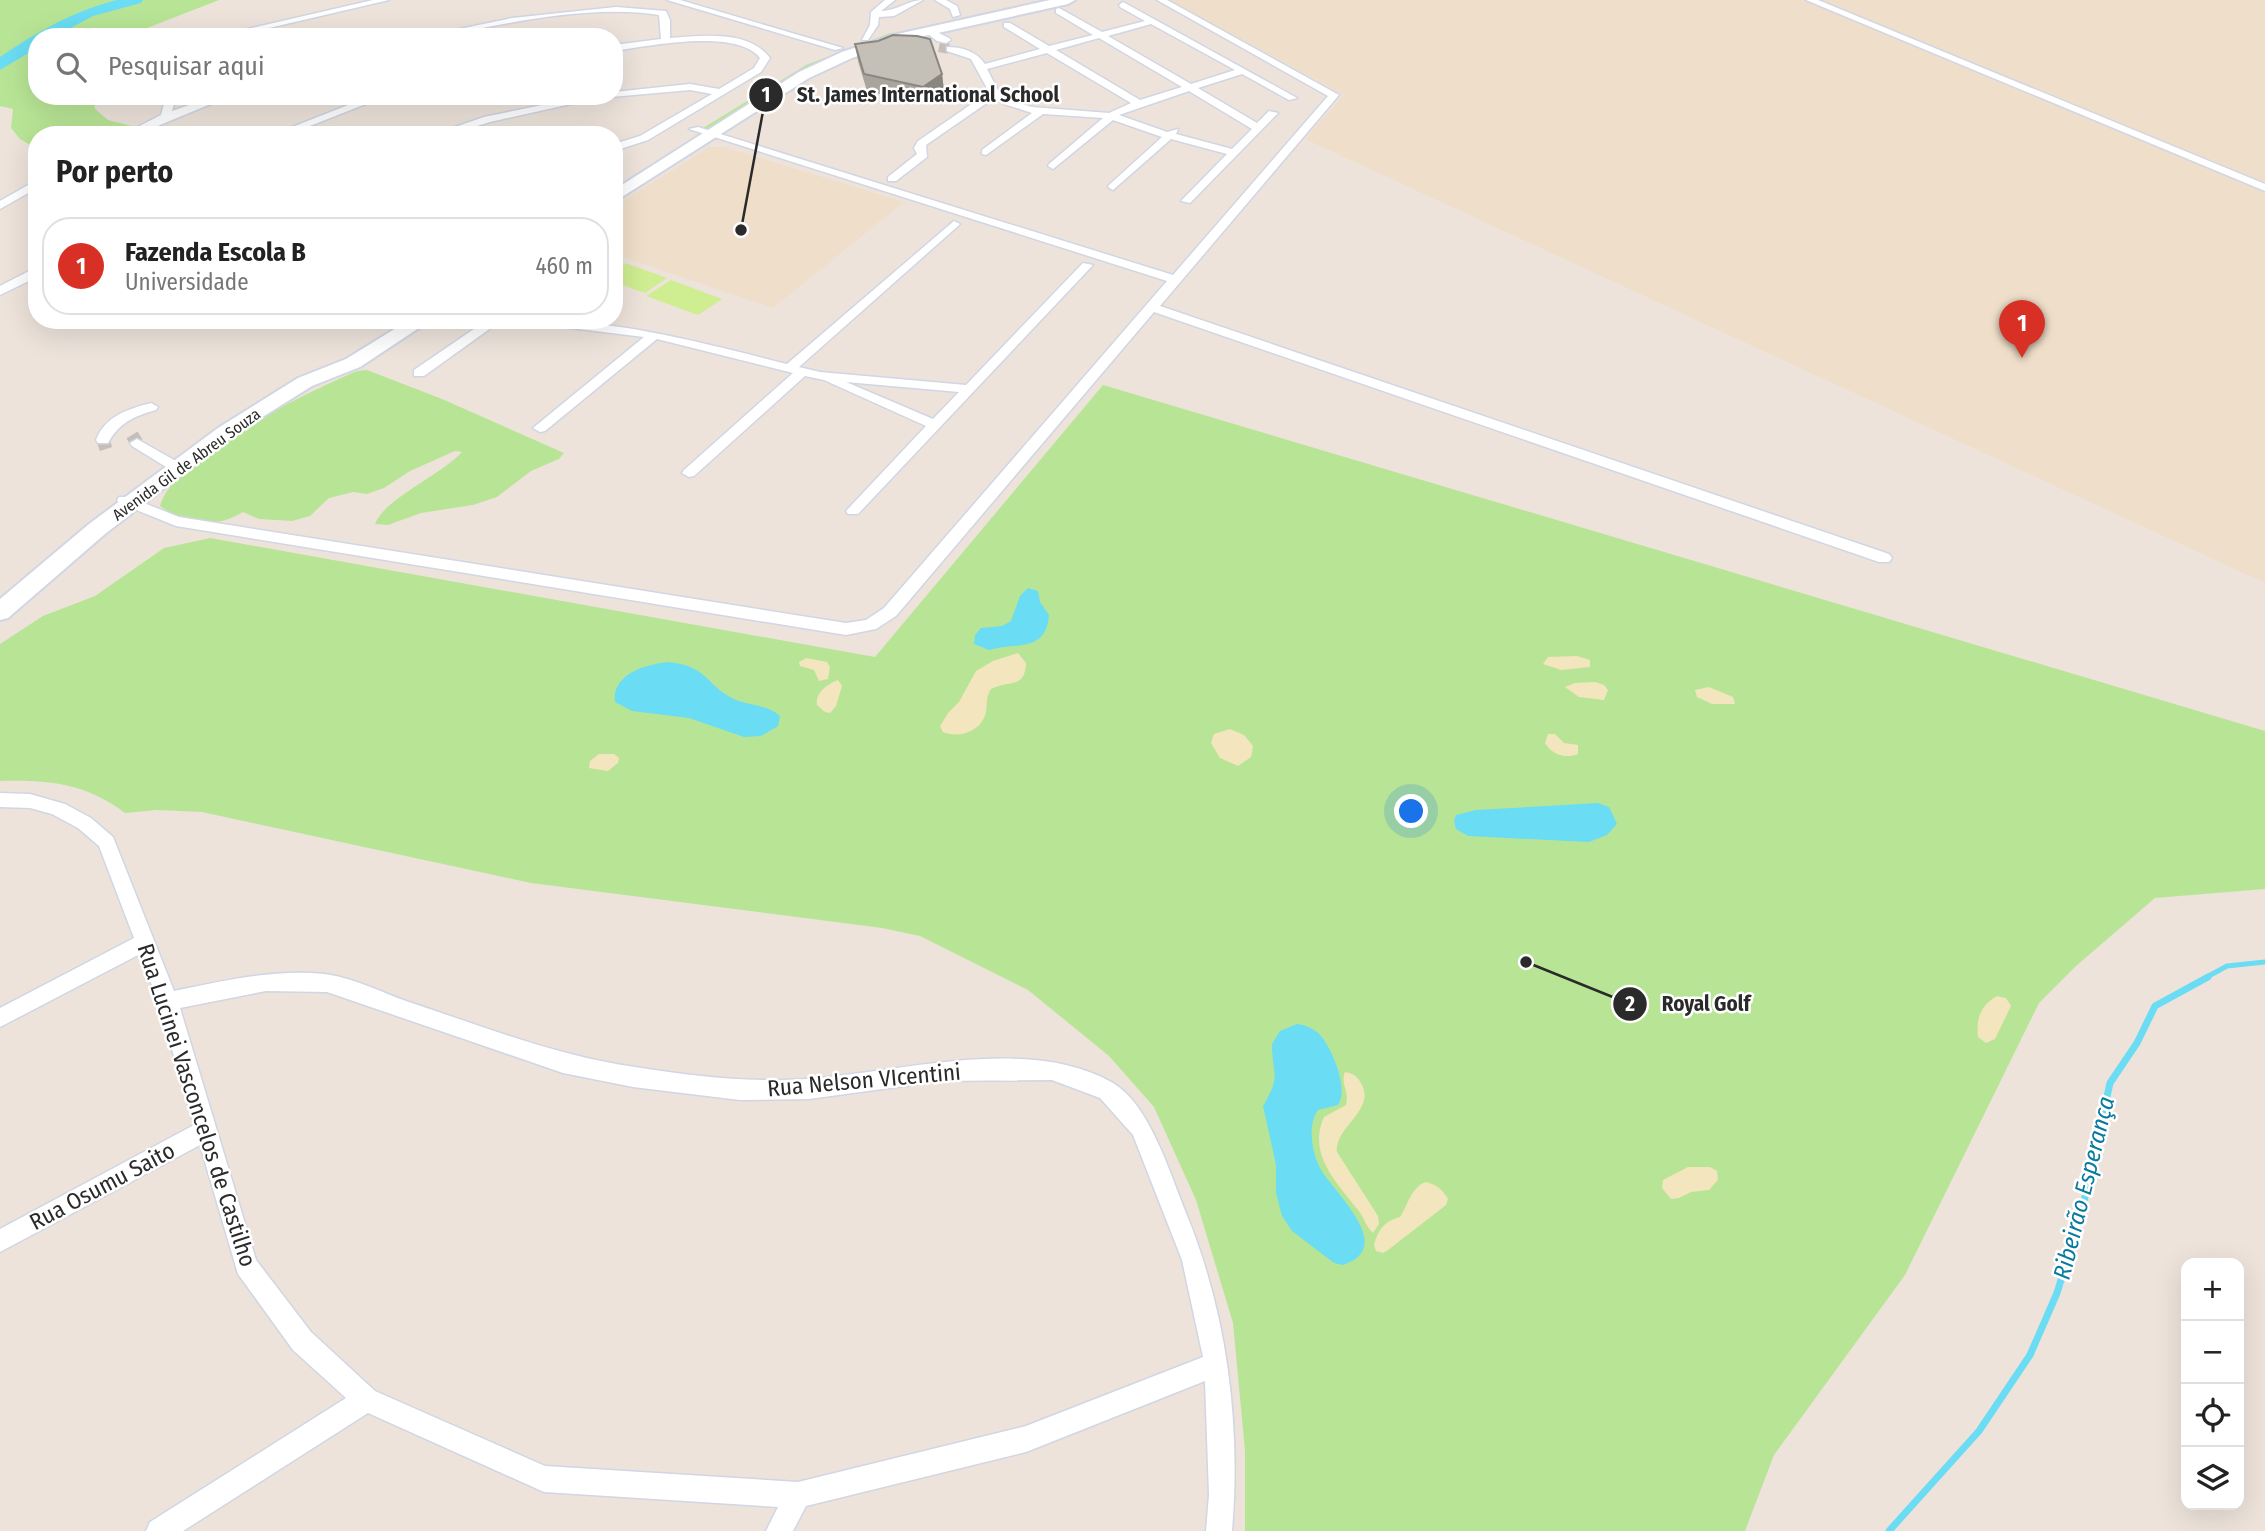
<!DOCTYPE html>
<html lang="pt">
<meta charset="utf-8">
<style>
body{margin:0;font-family:"Fira Sans Condensed",sans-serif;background:#f6f6f6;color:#222}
.controls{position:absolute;right:21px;bottom:21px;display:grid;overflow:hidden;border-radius:14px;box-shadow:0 7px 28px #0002}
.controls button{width:63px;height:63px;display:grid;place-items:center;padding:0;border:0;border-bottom:2px solid #e0e0e0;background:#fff;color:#222;font:35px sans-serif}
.you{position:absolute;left:1412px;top:812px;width:24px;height:24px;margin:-18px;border:5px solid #fff;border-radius:50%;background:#1a73e8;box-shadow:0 0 0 10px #1a73e833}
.badge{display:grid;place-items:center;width:46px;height:46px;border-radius:50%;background:#d93025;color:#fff;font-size:23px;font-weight:700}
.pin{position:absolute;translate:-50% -58px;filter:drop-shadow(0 2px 4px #0008)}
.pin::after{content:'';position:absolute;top:37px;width:24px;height:21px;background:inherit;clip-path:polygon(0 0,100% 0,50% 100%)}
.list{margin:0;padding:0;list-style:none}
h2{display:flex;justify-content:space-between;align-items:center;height:91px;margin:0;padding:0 28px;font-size:30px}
h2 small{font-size:23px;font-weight:400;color:#767676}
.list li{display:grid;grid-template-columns:46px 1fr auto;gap:21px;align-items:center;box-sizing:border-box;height:98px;margin:0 14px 14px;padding:0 14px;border:2px solid #e0e0e0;border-radius:28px}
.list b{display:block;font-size:26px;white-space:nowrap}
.list p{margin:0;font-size:23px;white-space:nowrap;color:#767676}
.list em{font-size:23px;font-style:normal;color:#767676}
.icon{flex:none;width:38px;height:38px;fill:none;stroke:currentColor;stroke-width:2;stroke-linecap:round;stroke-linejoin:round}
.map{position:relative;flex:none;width:2265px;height:1531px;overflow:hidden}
.search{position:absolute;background:#fff;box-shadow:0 7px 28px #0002;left:28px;top:28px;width:595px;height:77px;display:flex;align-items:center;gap:18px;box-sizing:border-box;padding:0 24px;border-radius:28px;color:#767676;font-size:26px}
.panel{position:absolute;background:#fff;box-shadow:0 7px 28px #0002;left:28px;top:126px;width:595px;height:203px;border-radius:28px}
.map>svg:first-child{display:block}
.education{fill:#efdfca}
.green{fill:#b8e595}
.sand{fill:#f3e5bd}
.pitch{fill:#cfed91}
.water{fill:#6adcf3}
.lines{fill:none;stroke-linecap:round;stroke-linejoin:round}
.stream-far1{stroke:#6adcf3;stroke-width:5}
.stream{stroke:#6adcf3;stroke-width:7}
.river{fill:#6adcf3;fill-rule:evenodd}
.street-tunnel-far1{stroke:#c6beb8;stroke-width:10;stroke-dasharray:10 5;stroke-linecap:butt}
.street-tunnel{stroke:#c6beb8;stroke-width:13;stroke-dasharray:13 7;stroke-linecap:butt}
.street-casing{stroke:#d0d6e3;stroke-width:3}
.secondary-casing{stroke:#d0d6e3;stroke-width:4}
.street{fill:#fff;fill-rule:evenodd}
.secondary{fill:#fff;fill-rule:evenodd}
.wall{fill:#a9a49d}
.shaded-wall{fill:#898680}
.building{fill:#c4bfb7;stroke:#898680;stroke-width:2}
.labels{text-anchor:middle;stroke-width:5;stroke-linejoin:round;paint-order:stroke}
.far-street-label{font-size:16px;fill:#2a2a2a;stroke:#fff}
.near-street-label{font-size:23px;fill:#2a2a2a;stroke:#fff}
.near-water-label{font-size:24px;font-style:italic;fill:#087a9f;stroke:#fff}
.leader{fill:none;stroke:#2a2a2a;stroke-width:2.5}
.callout-dot{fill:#2a2a2a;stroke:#fff;stroke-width:2.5}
.mark-label{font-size:21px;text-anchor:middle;font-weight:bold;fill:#fff}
.callout-label{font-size:21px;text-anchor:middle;font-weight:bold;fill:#2a2a2a;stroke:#fff;stroke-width:5;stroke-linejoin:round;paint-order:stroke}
</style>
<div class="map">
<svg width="2265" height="1531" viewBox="0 0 2265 1531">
<rect width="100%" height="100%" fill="#ede3db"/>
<!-- education -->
<g class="education">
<polygon points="1169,0 2265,0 2265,583 1305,139 1344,95"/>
<polygon points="709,147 724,147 904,202 773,308 614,254 614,207"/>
</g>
<!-- green -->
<g class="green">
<polygon points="0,0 219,0 124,37 37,37 37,96 94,96 95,109 108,120 135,127 117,135 37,135 37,149 20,139 11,128 13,109 0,106"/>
<polygon points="890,33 895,33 862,44 711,129 703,128 806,65"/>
<path d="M367,370L442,399L564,453L559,459L531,471L497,497L473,505L421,513L388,525L375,524C384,499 441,475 462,452L455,451L410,471L384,488L367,494L353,492L329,498L310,516L292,521L259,519L243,512C215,529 186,525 160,506C173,456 310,391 357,371Z"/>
<path d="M1103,385L2265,731V889L2155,898L2076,966L2039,1003L1905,1275L1774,1455L1745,1531H1245V1451L1233,1323L1196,1200L1154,1107L1109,1056L1028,990L920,936L882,928L531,883L202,812L156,810L125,813C85,783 49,780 0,781V644L43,616L95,596L164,548L210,538L875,657Z"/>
</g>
<!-- sand -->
<g class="sand">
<path d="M1018,653L1026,663C1025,689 1009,680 991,689C984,699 989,708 984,718C977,733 957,738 943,732L940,726L948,713L959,702L976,671L993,661Z"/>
<polygon points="1577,656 1590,660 1590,667 1561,670 1543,664 1548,657"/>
<polygon points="806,658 827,662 830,667 828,679 819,681 814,670 800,666 799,662"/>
<path d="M838,680L842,686L836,706L830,713L825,712L817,705C815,693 827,684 838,680Z"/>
<polygon points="1595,682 1604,685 1608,690 1604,700 1579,697 1565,687 1575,683"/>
<polygon points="1709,687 1733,697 1735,704 1712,704 1697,697 1695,690"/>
<polygon points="1230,729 1244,735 1253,746 1251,757 1238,766 1220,758 1211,743 1214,734"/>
<path d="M1548,734H1555L1564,743L1578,745V754C1566,759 1552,755 1545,743Z"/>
<polygon points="599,754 614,754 619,758 618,763 608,771 589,768 590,761"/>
<path d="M1997,996L2006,998L2011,1006L1995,1039L1986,1043L1978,1037C1976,1019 1980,1006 1997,996Z"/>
<path d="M1345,1072C1352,1073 1355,1075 1359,1080C1380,1109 1335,1125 1337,1152L1378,1216L1379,1224L1373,1233C1366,1227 1364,1217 1358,1210C1337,1183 1307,1154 1324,1117L1346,1105C1350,1093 1340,1083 1345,1072Z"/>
<polygon points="1688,1167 1710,1167 1717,1171 1718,1180 1709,1190 1691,1192 1679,1198 1671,1199 1662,1188 1663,1180"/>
<path d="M1426,1182C1437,1185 1442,1189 1448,1199L1446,1205L1388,1250L1383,1253L1376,1251L1374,1245C1378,1229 1385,1221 1400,1217C1408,1205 1411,1187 1426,1182Z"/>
</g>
<!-- pitch -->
<g class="pitch">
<polygon points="625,264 625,263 667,278 645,293 614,282 614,270"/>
<polygon points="671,280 722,299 698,315 646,296"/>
</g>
<!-- water -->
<g class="water">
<path d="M1028,588L1038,591L1040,602L1049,615C1046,653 1017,642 989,650L974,644L975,635L981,628L1002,626L1011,621L1020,596Z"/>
<path d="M668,662C709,666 706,686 734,699C749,706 767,704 780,716L778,726L761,736L744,737L689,718L632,711L615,702C611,674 647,664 668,662Z"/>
<polygon points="1598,803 1609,807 1617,824 1607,835 1589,842 1468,836 1456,829 1454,821 1456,815 1476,810"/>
<path d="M1297,1024C1306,1025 1315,1029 1321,1036C1333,1051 1349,1089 1338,1105L1318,1110C1307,1126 1312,1152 1320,1168C1332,1191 1398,1247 1343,1265L1334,1263L1292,1231L1282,1216L1276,1193V1165L1263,1106C1282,1074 1272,1075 1272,1044L1280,1031Z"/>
</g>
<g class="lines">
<!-- stream-far1 -->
<polyline class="stream-far1" points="2205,978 2227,966 2265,962"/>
<!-- stream -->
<polyline class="stream" points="1889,1531 1979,1431 2030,1355 2057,1293 2081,1215 2110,1083 2137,1043 2155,1006 2208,977"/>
<!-- river -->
<path class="river" d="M117,0H143L141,3L93,16L54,37H37V48L0,70V57C39,31 71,12 117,0Z"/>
<!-- street-tunnel-far1 -->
<polyline class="street-tunnel-far1" points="939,47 950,49"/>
<!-- street-tunnel -->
<g class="street-tunnel">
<polyline points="132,435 137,443"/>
<polyline points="103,440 106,449"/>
</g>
<defs>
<g id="street">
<polygon points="373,0 389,0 230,37 213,37"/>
<polygon points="667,0 680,0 843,48 835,50"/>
<path d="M885,0H895L881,11C897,11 908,0 923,0L894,16L879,17L878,25L868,40H862L870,25L871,12Z"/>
<polygon points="935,0 946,0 957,6 960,15 953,17 950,9"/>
<polygon points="1157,0 1167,0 1339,95 1160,306 1889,554 1892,558 1889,562 1879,562 1154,312 896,616 876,629 846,635 176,526 119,503 117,500 119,497 129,497 179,517 846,623 866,620 884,608 1167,281 689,129 698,127 1173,275 1328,96"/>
<polygon points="1806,0 1818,0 2265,184 2265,191"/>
<path d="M1123,2L1297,98L1289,100L1242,74L1198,88L1257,123L1269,111L1278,113L1190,203L1181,201L1227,154L1171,139L1113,190L1108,187L1109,185L1162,137L1113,120L1053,169L1048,166L1049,164L1103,118L1043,114L986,155L982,154V150L1032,113L1004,104L994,98L926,145L927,157L896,181H888V177L917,154L914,148L918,141L989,92L971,59L947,51V47C962,47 976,51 985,64L1040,49L1004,27V23H1010L1049,46L1093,35L1056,13V9L1059,8L1102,32L1145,21L1120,7L1119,5ZM1151,24L1235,70L1191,84L1108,36ZM1099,38L1182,87L1140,100L1056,50ZM1047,53L1131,103L1109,113L1032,107L1010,100L999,92L987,69ZM1189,91L1252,129L1232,149L1176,134L1178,129L1167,132L1119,115Z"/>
<path d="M616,7L666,11L670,20V38C702,36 748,29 770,58L761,72L648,140L614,151V144L640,136L712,94L690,90L611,97L614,96V92L690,84L719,89L754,68L760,58C736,28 649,46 614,51V45L661,39L659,15C592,4 506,23 439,37H421L512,18Z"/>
<polygon points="929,28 949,38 951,40 946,43 937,41 924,31"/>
<polygon points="166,96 176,96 172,111 215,96 230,96 136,135 122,135 161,115"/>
<polygon points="371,96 386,96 287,135 272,135"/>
<polygon points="586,96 607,96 490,122 448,135 432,135 484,117"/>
<polygon points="37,180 37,188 0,209 0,201"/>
<path d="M954,221L960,224L958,226L799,367L820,372L966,385L1083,263L1093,265L858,514H848L846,511L926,426L824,380L805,376L694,476L689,477L682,473L684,470L793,373L657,339L545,431L540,432L533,428L644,337L538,324L532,320C620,320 703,343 787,364ZM846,382L959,392L933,419Z"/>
<polygon points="33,269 37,269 37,277 0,295 0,286"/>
<polygon points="487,320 502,320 424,376 414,376 414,370"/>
<path d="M151,403L158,407L156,410C134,416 119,423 108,443H98L96,440C105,416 128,409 151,403Z"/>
<polygon points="137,439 181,464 183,467 181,470 171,470 132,446 130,443"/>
<path d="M0,793L30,794L65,804L91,818L113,837L174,991C224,981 273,969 324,974C351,977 381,992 406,1001C482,1026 556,1056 635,1067C692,1076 750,1083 807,1079C899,1073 1028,1034 1113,1083C1150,1105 1170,1174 1186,1213C1227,1313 1241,1423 1232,1531H1206L1209,1495L1205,1381L1026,1452L806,1506L793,1531H766L778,1507L544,1492L368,1413L183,1531H146L150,1522L346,1398L293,1350L238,1274L200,1145L0,1252V1229L194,1125L158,1001L140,954L0,1027V1008L134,938L99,846L78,828L52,814L30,808L0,807ZM266,991L327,992L563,1073L633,1087L740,1100L809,1099L941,1081L1052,1080L1100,1098L1133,1135L1182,1260L1203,1357L1026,1426L798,1482L545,1466L375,1391L311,1332L256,1260L180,1008Z"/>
</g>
<g id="secondary">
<polygon points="1050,0 1075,0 1068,4 902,41 852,58 809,78 614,202 614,190 799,72 842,52 893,35"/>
<polygon points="409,320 431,320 360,367 312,386 232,436 105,534 8,618 0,620 0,599 89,524 218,428 298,378 346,359"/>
</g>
</defs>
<!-- street casing -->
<use href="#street" class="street-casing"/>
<!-- secondary casing -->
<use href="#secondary" class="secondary-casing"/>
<!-- street -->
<use href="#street" class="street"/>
<!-- secondary -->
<use href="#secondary" class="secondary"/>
</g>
<!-- wall -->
<polygon class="wall" points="855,44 942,74 944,91 925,104 867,91 858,61"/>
<!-- shaded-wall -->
<polygon class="shaded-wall" points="942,74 944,91 925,104 923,87"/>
<!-- building -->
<polygon class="building" points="893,35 917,36 930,39 942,74 923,87 864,74 855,44 878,41"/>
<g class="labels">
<!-- far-street labels -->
<g class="far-street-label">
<text transform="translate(186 464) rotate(-36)" y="6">Avenida Gil de Abreu Souza</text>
</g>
<!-- near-street labels -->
<g class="near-street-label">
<text transform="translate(864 1080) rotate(-5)" y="8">Rua Nelson VIcentini</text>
<text transform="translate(197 1105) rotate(72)" y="8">Rua Lucinei Vasconcelos de Castilho</text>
<text transform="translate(102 1186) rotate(-28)" y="8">Rua Osumu Saito</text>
</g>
<!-- near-water labels -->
<g class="near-water-label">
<text transform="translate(2084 1188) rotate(-76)" y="8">Ribeirão Esperança</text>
</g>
</g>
<!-- callouts -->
<path class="leader" d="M741 230L766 95M1526 962L1630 1004"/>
<g class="callout-dot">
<circle cx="741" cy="230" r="7"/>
<circle cx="1526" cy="962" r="7"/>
<circle cx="766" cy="95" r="18"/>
<circle cx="1630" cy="1004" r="18"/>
</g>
<g class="mark-label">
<text x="766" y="102">1</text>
<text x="1630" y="1011">2</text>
</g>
<g class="callout-label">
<text x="928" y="102">St. James International School</text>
<text x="1706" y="1011">Royal Golf</text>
</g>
</svg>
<div class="controls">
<button>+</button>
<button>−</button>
<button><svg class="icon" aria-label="locate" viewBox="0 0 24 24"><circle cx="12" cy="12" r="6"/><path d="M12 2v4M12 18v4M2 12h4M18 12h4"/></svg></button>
<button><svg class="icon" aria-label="layers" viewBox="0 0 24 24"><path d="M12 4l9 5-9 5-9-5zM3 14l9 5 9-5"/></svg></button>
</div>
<div class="you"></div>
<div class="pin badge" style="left:2022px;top:358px">1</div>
<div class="search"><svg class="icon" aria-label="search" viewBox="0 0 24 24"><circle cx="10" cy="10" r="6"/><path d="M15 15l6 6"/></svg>Pesquisar aqui</div>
<section class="panel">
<h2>Por perto<small></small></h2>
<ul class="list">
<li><span class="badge">1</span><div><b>Fazenda Escola B</b><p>Universidade</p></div><em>460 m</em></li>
</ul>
</section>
</div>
